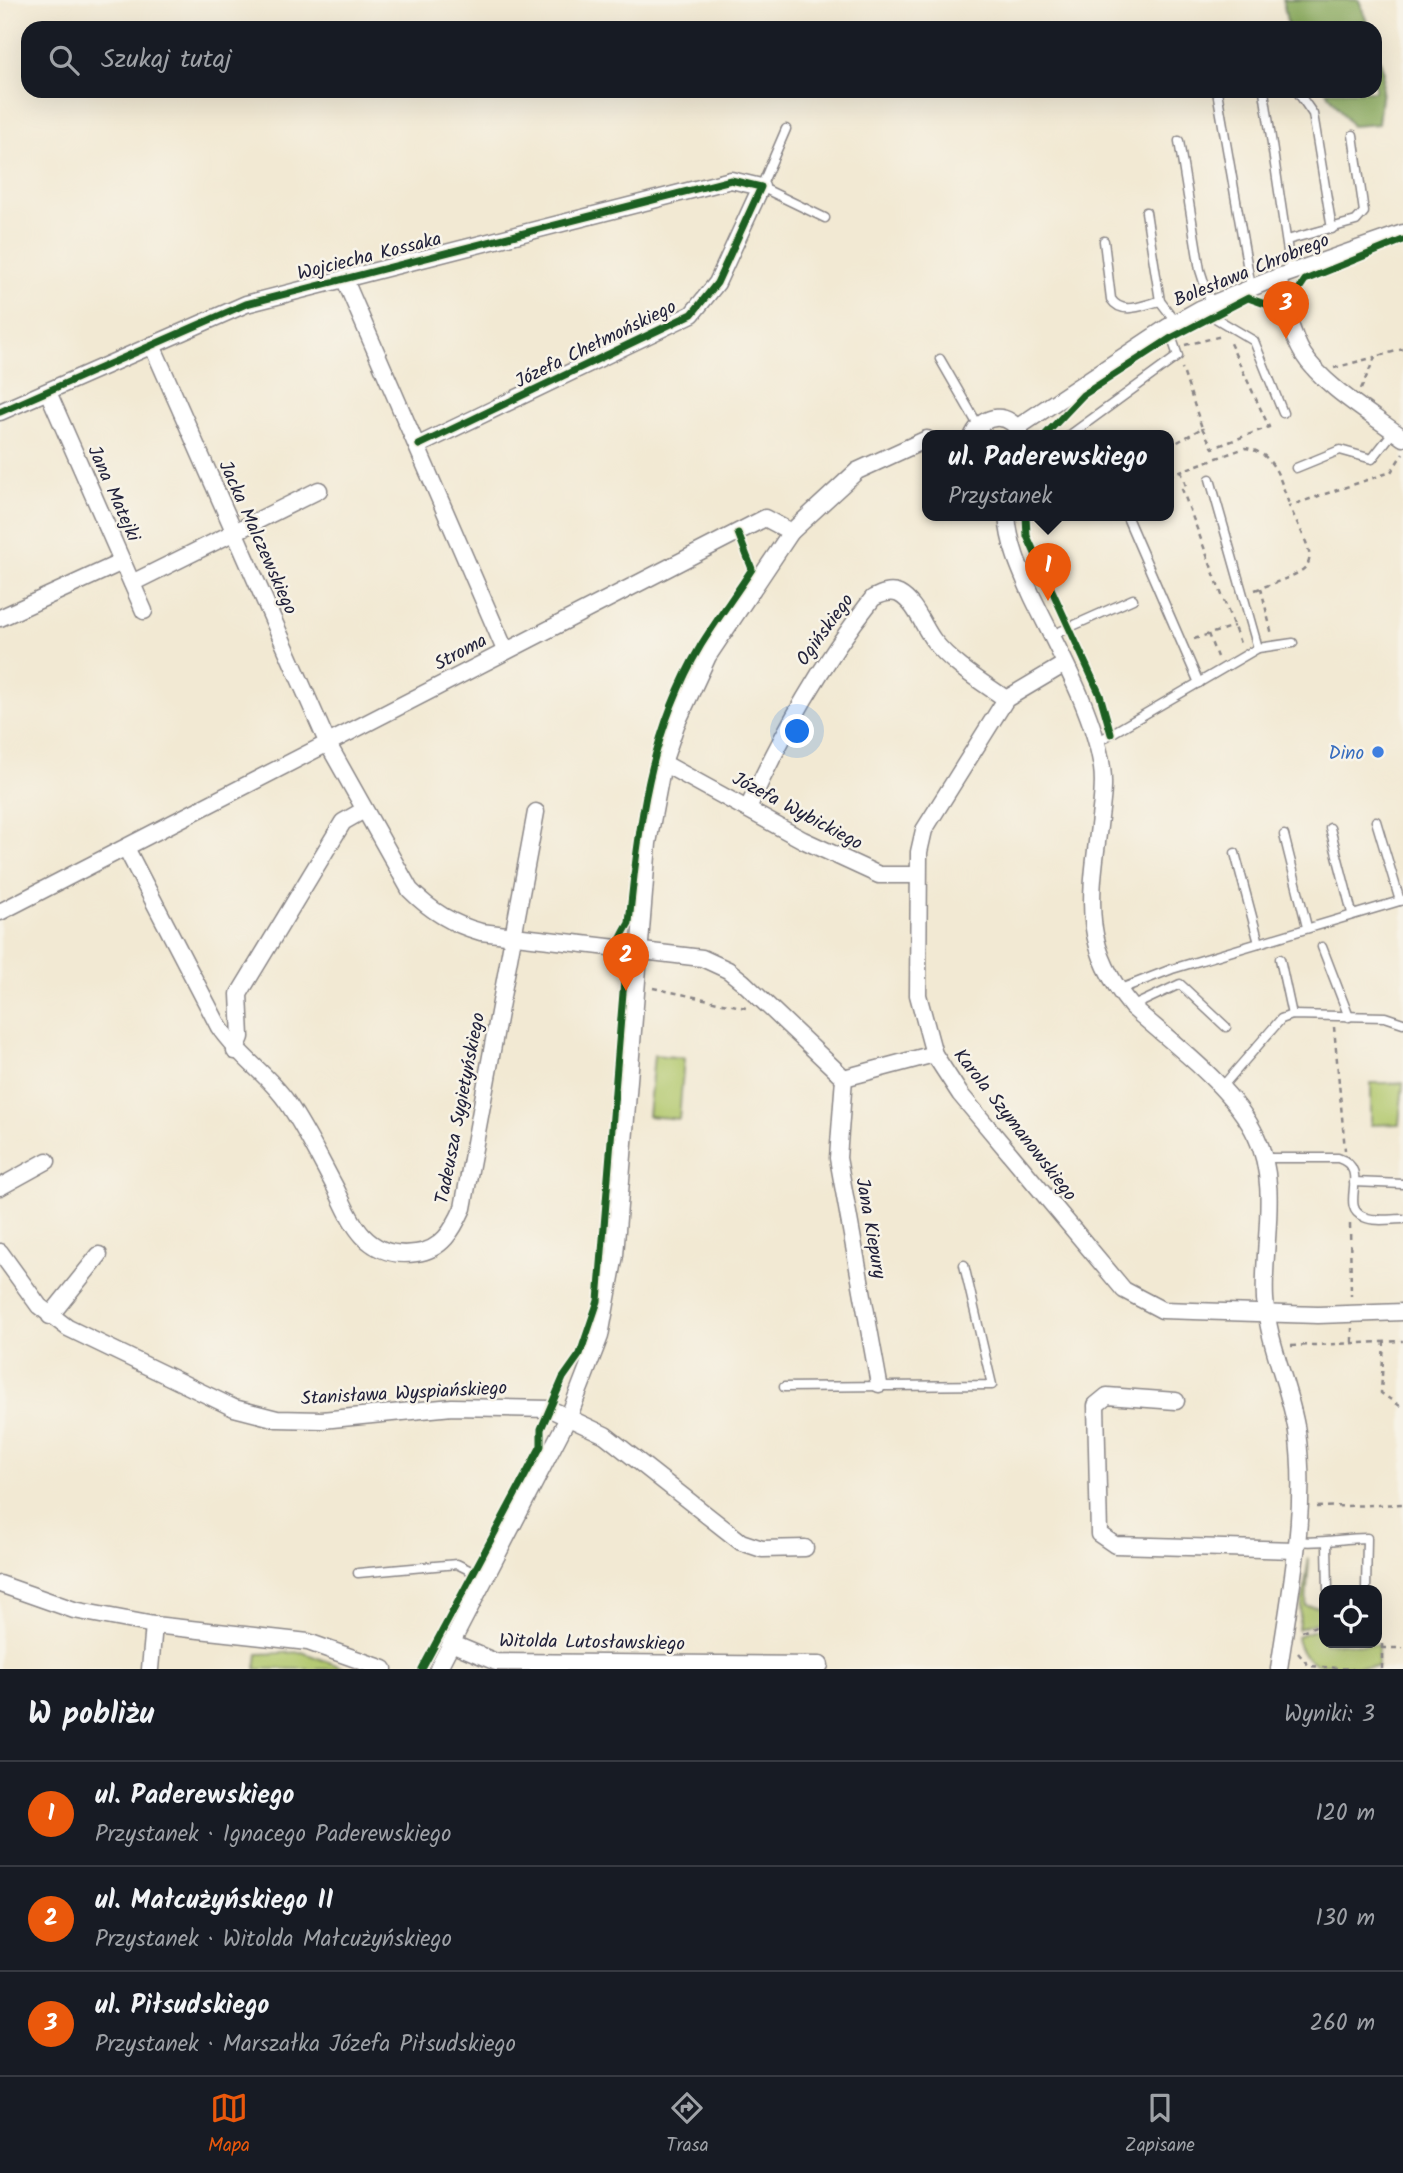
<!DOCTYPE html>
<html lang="pl">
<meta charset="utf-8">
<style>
body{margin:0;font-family:Kalam,sans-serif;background:#20242c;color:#f1f3f6}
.controls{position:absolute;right:21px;bottom:21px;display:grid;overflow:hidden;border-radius:14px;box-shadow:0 7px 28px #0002}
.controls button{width:63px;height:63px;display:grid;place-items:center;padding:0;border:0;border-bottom:2px solid #363941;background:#171b24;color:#f1f3f6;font:35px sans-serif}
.you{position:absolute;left:798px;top:732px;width:24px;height:24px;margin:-18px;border:5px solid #fff;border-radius:50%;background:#1a73e8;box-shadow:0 0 0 10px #1a73e833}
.badge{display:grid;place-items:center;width:46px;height:46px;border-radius:50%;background:#ea580c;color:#fff;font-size:23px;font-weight:700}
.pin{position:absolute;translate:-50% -58px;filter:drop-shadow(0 2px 4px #0008)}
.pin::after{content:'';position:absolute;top:37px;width:24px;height:21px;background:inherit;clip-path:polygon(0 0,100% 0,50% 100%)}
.popup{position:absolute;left:922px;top:430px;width:252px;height:91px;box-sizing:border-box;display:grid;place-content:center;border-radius:14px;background:#171b24;filter:drop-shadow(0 2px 5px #0005);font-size:23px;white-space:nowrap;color:#9ea1a6}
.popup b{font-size:26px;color:#f1f3f6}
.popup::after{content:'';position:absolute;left:50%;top:100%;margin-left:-14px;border:14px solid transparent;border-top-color:#171b24}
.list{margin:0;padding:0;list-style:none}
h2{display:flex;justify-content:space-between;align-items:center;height:91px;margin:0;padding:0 28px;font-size:30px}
h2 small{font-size:23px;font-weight:400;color:#9ea1a6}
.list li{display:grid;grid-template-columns:46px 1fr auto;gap:21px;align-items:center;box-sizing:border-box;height:105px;padding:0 28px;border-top:2px solid #363941}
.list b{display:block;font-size:26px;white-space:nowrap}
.list p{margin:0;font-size:23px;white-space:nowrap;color:#9ea1a6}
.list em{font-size:23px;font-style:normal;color:#9ea1a6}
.icon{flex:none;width:38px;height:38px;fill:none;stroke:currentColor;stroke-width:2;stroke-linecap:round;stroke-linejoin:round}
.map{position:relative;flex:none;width:1403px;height:1669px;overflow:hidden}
.search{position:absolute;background:#171b24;box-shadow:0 7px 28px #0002;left:21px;right:21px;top:21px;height:77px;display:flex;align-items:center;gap:18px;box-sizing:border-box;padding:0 24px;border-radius:21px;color:#9ea1a6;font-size:26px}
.sheet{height:406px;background:#171b24}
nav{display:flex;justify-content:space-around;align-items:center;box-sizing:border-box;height:98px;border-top:2px solid #363941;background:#171b24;font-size:19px;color:#9ea1a6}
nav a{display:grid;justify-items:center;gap:4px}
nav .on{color:#ea580c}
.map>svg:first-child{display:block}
.green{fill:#b1c76c;stroke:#6a7454;stroke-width:2}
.forest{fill:#8cac60;stroke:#57674e;stroke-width:2}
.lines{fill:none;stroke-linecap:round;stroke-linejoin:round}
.service-casing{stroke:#8a8687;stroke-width:11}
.minor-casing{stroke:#8a8687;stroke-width:19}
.path{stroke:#8a8687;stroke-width:2.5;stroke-dasharray:5 5;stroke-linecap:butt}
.service{stroke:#fff;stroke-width:8}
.minor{stroke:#fff;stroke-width:16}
.cycleway-casing{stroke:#f7f3e8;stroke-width:11}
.cycleway{stroke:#1b5e20;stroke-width:7}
.shop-dot{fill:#3f7fe0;stroke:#f7f3e8;stroke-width:2.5}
.labels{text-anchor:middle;stroke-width:5;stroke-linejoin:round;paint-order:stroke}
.street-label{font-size:19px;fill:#22223b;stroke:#f7f3e8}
.shop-label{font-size:19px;fill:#366cbe;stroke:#f7f3e8;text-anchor:end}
</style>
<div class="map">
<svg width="1403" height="1669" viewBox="0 0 1403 1669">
<rect width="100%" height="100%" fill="#f7f3e8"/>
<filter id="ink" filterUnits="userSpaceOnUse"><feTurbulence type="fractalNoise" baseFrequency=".0143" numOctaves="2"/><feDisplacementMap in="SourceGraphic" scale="14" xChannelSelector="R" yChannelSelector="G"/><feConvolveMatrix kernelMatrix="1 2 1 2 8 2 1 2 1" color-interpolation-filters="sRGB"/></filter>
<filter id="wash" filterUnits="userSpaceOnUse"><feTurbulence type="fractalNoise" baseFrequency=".00686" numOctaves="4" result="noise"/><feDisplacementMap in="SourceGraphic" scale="28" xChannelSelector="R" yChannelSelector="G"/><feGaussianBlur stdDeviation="1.57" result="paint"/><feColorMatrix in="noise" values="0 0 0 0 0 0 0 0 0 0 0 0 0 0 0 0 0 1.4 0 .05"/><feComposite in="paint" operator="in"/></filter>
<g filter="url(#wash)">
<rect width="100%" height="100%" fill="#f2e9d3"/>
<!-- green -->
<g class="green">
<polygon points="654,1055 684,1058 679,1119 648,1116"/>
<polygon points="1371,1083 1403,1083 1399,1124 1371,1125"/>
<polygon points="1309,1558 1306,1606 1319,1607 1321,1621 1298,1629"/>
<path d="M1324,1627V1643L1378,1645V1667L1316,1664C1305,1658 1298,1649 1297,1636Z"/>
<polygon points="302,1652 347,1669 256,1669 258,1654"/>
</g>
<!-- forest -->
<g class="forest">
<polygon points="1283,0 1359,0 1369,28 1288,28"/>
<polygon points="1375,47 1384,72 1378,124 1352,126 1326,91 1375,91"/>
</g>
</g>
<g filter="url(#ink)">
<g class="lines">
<defs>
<g id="service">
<polyline points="1217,91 1251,287"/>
<polyline points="1264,91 1291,272"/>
<polyline points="1297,91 1313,114 1332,229"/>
<polyline points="786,129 761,187 825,218"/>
<polyline points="1179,141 1200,270 1211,304"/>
<polyline points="1146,212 1160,301 1176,322"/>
<polyline points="1287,240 1356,221 1364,212 1353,135"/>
<path d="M1104,241L1111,299C1122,316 1143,305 1160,301"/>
<polyline points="1200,309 1254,341 1283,413"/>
<polyline points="940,359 978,425"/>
<polyline points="1070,435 1178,356 1168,327"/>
<polyline points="1296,468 1340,450 1372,459 1394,431"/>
<polyline points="1126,515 1199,683"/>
<polyline points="1050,636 1133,599"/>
<polyline points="1258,648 1293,643"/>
<polyline points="1097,742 1258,648 1210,479"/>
<polyline points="1376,821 1400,901"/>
<polyline points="1330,828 1352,913"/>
<polyline points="1284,835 1307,927"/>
<polyline points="1235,853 1259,943"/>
<polyline points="1322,947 1349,1017"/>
<polyline points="1280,959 1292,1015"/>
<polyline points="1118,990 1172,969 1403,900"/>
<polyline points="1133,1006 1180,984 1226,1027"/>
<polyline points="1220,1089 1281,1019 1292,1015 1385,1017 1403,1023"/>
<path d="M1263,1158H1338C1373,1169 1337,1207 1364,1217C1375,1222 1391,1219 1403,1219"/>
<polyline points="1354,1182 1403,1184"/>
<polyline points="784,1387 992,1385 964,1265"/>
<path d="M1296,1541C1322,1544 1341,1538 1367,1538L1366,1590"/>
<polyline points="1327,1544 1328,1590"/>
<polyline points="358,1573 457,1564 485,1578"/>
</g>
<g id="minor">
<path d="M1278,277C1284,302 1290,332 1303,354C1323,386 1373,415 1403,438"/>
<polyline points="344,278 505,650"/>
<path d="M152,345L328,744L410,890C431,911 452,924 481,932L702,958L728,970L743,982L844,1078"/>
<polyline points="48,392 144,611"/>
<polyline points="0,412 246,304 731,180 761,187 717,283 692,314 419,445"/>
<polyline points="1018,427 1168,327 1200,309 1278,277 1403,233"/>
<path d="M973,435C984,413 1010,411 1021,435"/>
<path d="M1007,515C1009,545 1020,569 1032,596C1056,646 1095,714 1102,768C1105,787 1101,807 1099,826C1090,899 1081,947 1132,1007C1172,1043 1233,1087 1256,1136C1280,1184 1262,1247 1265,1299C1268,1345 1290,1387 1297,1432C1308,1510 1290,1592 1279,1669"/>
<polyline points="132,583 319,490"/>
<polyline points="0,618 122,562"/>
<polyline points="1063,665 1006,699 924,830 919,852 918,995 934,1054 960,1094 1124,1290 1162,1310 1318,1315 1403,1312"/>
<polyline points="663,763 803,840 879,875 918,875"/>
<path d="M748,808C783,732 821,664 873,598C881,594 890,590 899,594C916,603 923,627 934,641C953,665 982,682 1006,699"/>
<path d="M126,848L219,1027C239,1057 268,1074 287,1102C305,1128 319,1157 334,1185C343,1202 350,1222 363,1236C377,1251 396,1256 416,1253C442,1250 453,1230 463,1208L536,812"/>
<polyline points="0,912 765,518 791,532 857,471 927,439"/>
<polyline points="235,1051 241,1037 239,994 343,822 364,810"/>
<polyline points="844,1078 838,1158 879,1384"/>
<polyline points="844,1078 934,1054"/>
<polyline points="0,1187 47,1161"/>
<polyline points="0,1252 39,1306 68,1328 234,1408 277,1419 322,1420 452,1407 550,1409 605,1435 741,1542 762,1549 805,1548"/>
<polyline points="50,1316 99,1255"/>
<polyline points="1176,1401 1107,1396 1096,1405 1099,1534 1115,1545 1295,1550"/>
<polyline points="0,1584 74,1610 154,1625 308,1642 384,1669"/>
<polyline points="451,1643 496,1662 820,1665"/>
<polyline points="150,1669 154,1625"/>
<polyline points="438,1669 569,1416 600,1336 615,1255 648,843 663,763 676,725 708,656 791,532"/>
</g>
</defs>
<!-- service casing -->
<use href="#service" class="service-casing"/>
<!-- minor casing -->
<use href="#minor" class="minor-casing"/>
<!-- path -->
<g class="path">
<polyline points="1185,345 1222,336"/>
<polyline points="1334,368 1375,357"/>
<polyline points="1361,389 1375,357 1403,349"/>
<polyline points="1202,428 1213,448 1269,427 1229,341"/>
<polyline points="1169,447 1202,428 1182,368"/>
<polyline points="1181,471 1186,486 1182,489 1240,643"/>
<path d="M1169,475L1245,448C1275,452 1280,480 1289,504"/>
<polyline points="1261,588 1272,635"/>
<path d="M1255,590C1321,566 1320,569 1289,506L1391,472L1403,453"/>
<polyline points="1208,634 1217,657"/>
<polyline points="1194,639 1234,626"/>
<polyline points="653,988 746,1008"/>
<polyline points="1334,1027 1345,1150"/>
<polyline points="1350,1224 1351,1296"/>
<polyline points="1384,1341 1381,1393 1403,1408"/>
<polyline points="1352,1342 1352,1328"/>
<polyline points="1291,1346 1403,1341"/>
<polyline points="1317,1507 1403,1504"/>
<polyline points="1302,1631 1324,1623"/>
<polyline points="1382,1648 1403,1648"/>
<polyline points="1298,1653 1309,1666 1353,1669"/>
<polyline points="1382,1669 1382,1639"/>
</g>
<!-- service -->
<use href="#service" class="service"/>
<!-- minor -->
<use href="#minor" class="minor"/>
<defs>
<g id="cycleway">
<polyline points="0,412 246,304 731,180 761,187 717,283 692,314 419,445"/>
<polyline points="1045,435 1083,395 1171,338 1248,298 1268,305 1297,292 1305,280 1403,240"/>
<polyline points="1026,515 1027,536 1100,695 1111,734"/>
<path d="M422,1669L541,1446V1429L563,1378L580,1354L598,1301L625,968C612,950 619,940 629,923C639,824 649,733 701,645C717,619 736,594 752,569L738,533"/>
</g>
</defs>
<!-- cycleway casing -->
<use href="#cycleway" class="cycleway-casing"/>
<!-- cycleway -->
<use href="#cycleway" class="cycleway"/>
</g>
</g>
<!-- markers -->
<circle class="shop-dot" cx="1378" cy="752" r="7"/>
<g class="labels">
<!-- street labels -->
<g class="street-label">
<text transform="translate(369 255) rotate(-14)" y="7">Wojciecha Kossaka</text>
<text transform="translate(1251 269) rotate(-22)" y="7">Bolesława Chrobrego</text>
<text transform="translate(595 343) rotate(-26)" y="7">Józefa Chełmońskiego</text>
<text transform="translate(115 493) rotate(66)" y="7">Jana Matejki</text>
<text transform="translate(259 537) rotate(66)" y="7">Jacka Malczewskiego</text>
<text transform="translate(824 629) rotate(-54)" y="7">Ogińskiego</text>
<text transform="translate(460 651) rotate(-28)" y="7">Stroma</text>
<text transform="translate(798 810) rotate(28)" y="7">Józefa Wybickiego</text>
<text transform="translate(459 1108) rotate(-79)" y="7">Tadeusza Sygietyńskiego</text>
<text transform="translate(1016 1124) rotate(52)" y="7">Karola Szymanowskiego</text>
<text transform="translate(872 1228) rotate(80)" y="7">Jana Kiepury</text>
<text transform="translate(404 1392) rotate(-3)" y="7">Stanisława Wyspiańskiego</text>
<text transform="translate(592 1641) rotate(1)" y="7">Witolda Lutosławskiego</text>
</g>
<!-- shop labels -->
<g class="shop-label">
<text x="1364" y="759">Dino</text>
</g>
</g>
</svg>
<div class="controls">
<button><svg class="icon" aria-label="locate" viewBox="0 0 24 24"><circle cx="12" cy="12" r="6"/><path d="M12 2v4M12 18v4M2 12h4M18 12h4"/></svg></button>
</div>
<div class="you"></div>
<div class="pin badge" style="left:1048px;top:601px">1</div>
<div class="popup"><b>ul. Paderewskiego</b>Przystanek</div>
<div class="pin badge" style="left:626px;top:991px">2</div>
<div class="pin badge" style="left:1286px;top:339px">3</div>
<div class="search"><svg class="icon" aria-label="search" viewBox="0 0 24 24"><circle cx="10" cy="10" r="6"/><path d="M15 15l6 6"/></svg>Szukaj tutaj</div>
</div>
<section class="sheet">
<h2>W pobliżu<small>Wyniki: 3</small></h2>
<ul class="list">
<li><span class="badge">1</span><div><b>ul. Paderewskiego</b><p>Przystanek · Ignacego Paderewskiego</p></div><em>120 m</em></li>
<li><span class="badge">2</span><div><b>ul. Małcużyńskiego II</b><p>Przystanek · Witolda Małcużyńskiego</p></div><em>130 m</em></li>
<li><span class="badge">3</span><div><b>ul. Piłsudskiego</b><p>Przystanek · Marszałka Józefa Piłsudskiego</p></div><em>260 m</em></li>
</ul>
</section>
<nav>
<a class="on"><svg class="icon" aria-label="map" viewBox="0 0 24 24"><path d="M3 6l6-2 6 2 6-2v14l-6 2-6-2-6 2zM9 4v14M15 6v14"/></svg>Mapa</a>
<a><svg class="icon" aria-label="directions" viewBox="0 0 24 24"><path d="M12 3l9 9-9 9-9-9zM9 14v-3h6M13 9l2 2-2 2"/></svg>Trasa</a>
<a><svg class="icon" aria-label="saved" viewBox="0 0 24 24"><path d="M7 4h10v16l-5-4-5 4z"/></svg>Zapisane</a>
</nav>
